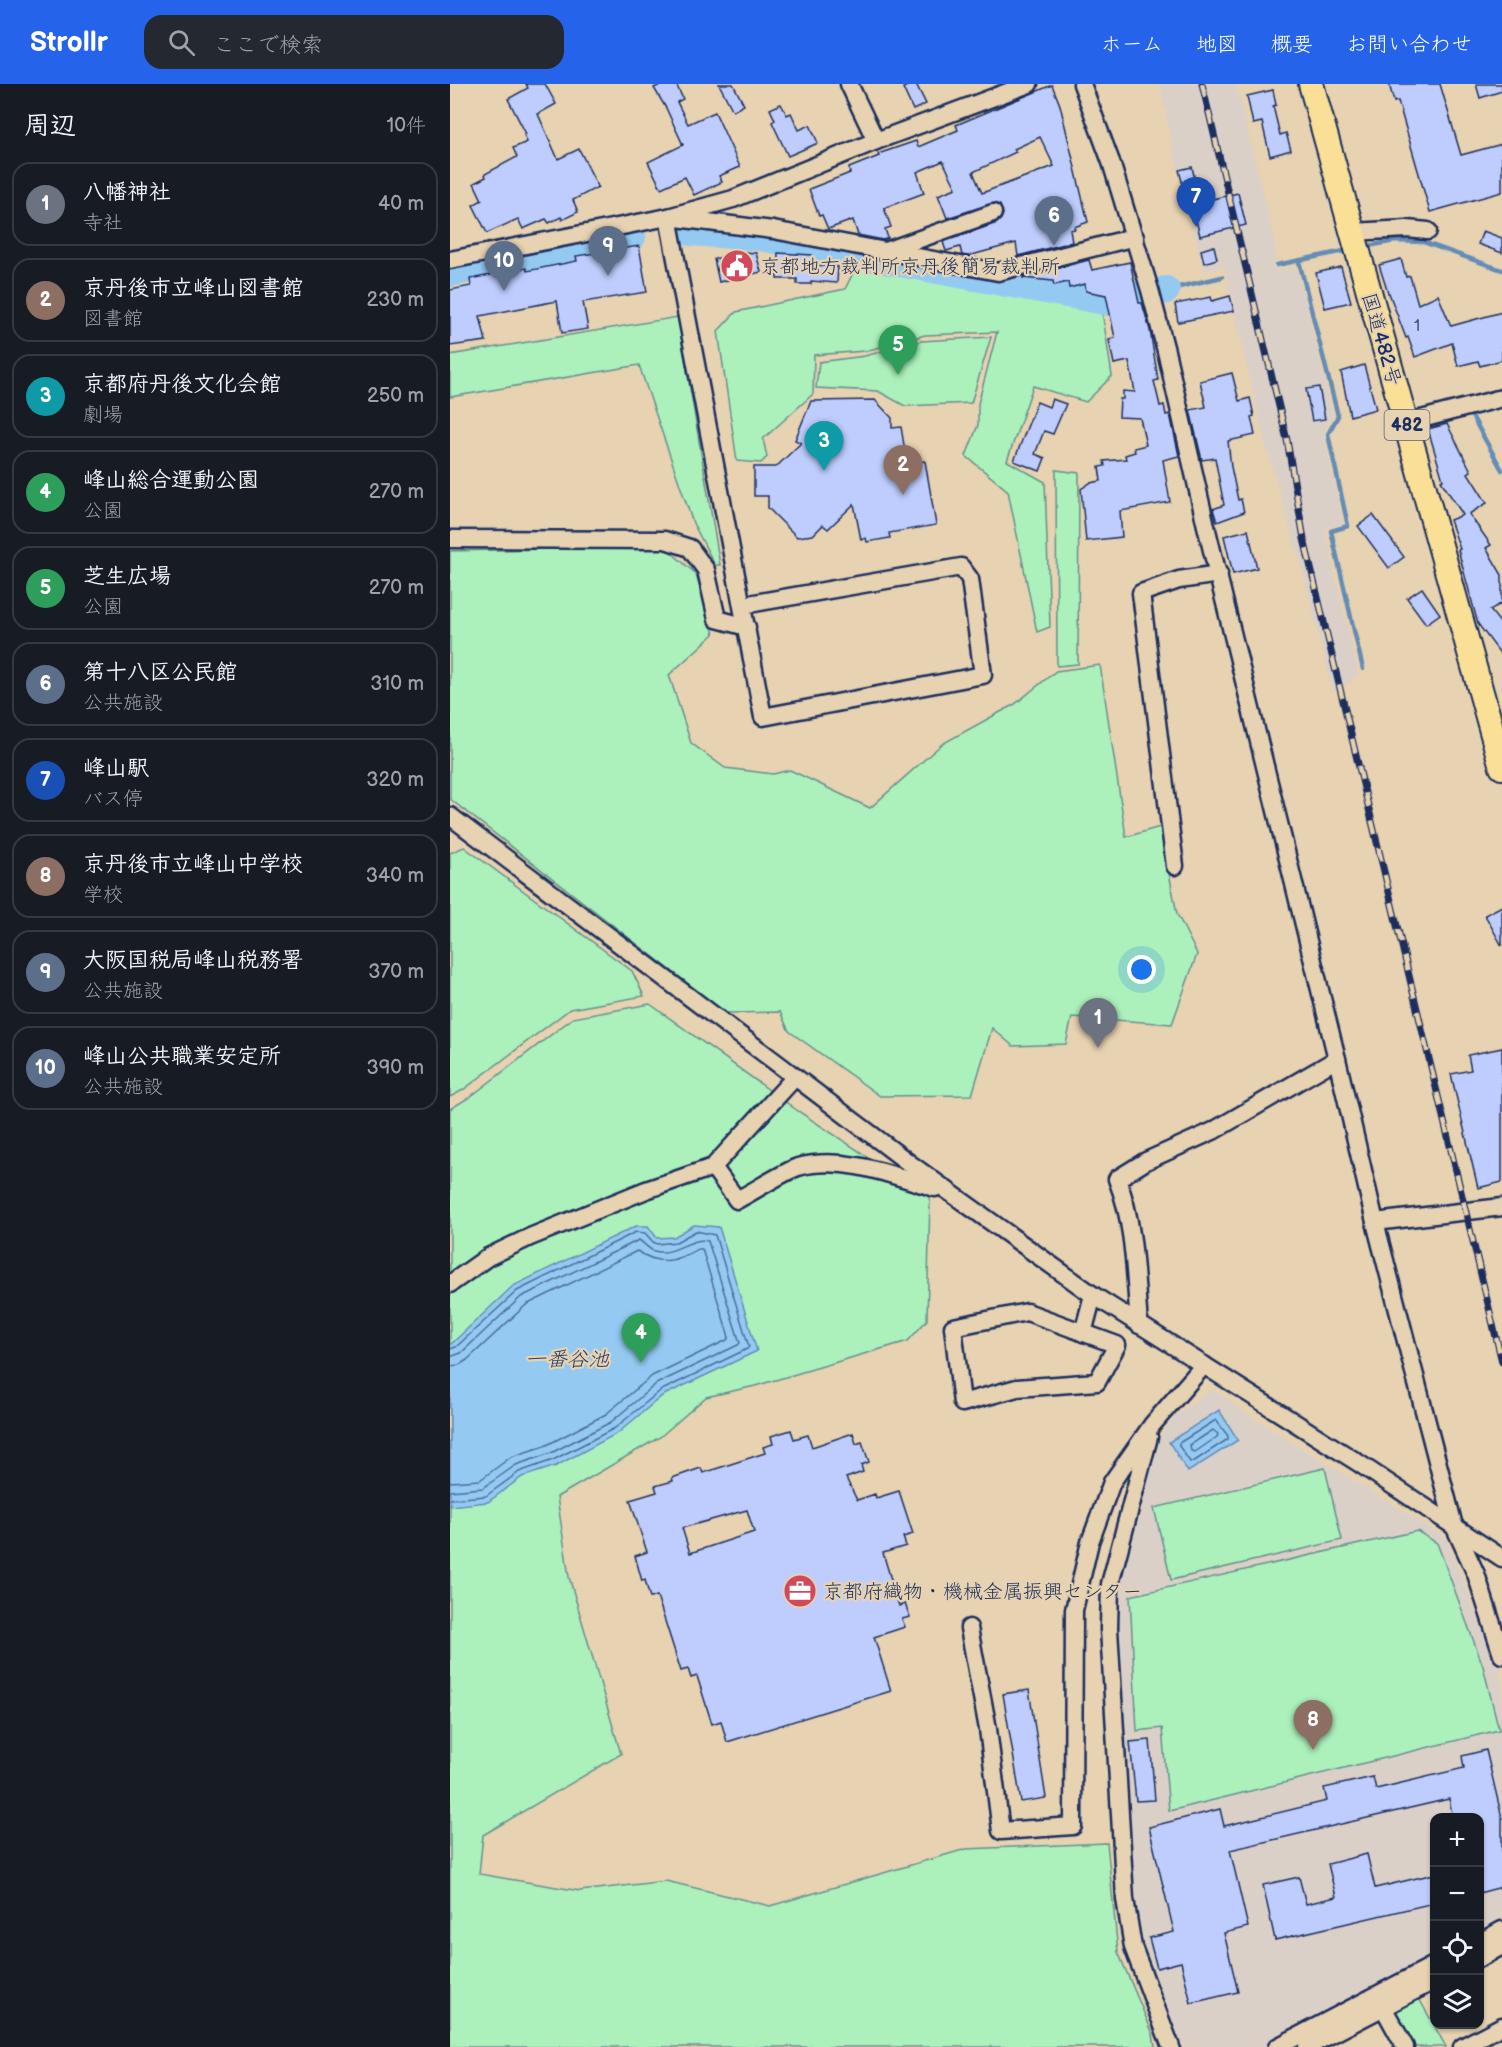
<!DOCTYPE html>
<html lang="ja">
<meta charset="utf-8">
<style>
body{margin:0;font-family:"Balsamiq Sans","Klee One",sans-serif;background:#242831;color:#f1f3f6}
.controls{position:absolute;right:18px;bottom:18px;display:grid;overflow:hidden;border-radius:12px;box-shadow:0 2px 4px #0004}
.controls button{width:54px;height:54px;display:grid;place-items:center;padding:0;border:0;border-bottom:2px solid #363941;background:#171b24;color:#f1f3f6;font:30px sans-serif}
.you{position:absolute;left:692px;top:886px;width:21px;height:21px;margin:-15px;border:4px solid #fff;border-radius:50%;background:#1a73e8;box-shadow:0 0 0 9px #1a73e833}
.badge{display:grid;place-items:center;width:39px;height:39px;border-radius:50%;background:#2563eb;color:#fff;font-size:20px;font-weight:700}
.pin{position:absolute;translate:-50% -50px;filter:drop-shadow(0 2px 3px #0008)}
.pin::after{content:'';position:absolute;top:32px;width:21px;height:18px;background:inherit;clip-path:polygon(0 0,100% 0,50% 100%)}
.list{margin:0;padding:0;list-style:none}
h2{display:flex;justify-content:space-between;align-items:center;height:78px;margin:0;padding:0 24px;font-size:26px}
h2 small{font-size:20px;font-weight:400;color:#9ea1a6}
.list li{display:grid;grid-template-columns:39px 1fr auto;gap:18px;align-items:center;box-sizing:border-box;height:84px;margin:0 12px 12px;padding:0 12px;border:2px solid #363941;border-radius:18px}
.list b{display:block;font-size:22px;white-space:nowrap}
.list p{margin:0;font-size:20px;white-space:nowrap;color:#9ea1a6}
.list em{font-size:20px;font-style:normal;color:#9ea1a6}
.icon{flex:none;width:33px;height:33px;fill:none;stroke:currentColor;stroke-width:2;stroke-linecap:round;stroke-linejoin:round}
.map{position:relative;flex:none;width:1052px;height:1963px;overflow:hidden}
header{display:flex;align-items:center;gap:36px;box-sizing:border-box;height:84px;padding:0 30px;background:#2563eb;color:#fff}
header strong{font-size:28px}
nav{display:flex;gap:33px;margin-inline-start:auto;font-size:21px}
.search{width:420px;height:54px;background:#242831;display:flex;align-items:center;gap:15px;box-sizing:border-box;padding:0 21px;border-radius:18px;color:#9ea1a6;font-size:22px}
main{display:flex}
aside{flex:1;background:#171b24}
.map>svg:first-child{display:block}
.built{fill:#dbd0c8}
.green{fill:#acf1bc;stroke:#64908d;stroke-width:1.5}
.water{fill:#94caf2;stroke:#648cb7;stroke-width:1.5}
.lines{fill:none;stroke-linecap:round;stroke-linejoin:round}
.shore{stroke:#4b6d99;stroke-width:1.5}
.stream{stroke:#648cb7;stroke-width:4.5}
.river{stroke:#94caf2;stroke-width:28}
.building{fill:#becdfd;stroke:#1b2f5e;stroke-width:1.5;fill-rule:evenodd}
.minor-casing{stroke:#1b2f5e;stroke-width:21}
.highway-casing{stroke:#1b2f5e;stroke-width:28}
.minor{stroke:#e7d2b1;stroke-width:16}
.highway{stroke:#fadf96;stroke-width:24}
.rail-casing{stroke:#1b2f5e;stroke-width:7}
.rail{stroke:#e7d2b1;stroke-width:4.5;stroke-dasharray:14;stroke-linecap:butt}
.labels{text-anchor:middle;stroke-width:4.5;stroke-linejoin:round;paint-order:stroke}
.number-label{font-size:16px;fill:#445686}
.shield{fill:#e7d2b1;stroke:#586077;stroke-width:1.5}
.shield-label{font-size:18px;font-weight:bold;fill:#1b2f5e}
.poi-label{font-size:20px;fill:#1b2f5e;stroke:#e7d2b1;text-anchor:start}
.street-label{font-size:20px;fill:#1b2f5e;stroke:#e7d2b1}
.water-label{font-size:21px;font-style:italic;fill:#273e6d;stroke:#e7d2b1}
</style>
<header>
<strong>Strollr</strong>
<div class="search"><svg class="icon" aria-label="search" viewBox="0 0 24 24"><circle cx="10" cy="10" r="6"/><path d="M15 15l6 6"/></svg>ここで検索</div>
<nav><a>ホーム</a><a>地図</a><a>概要</a><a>お問い合わせ</a></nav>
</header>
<main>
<aside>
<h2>周辺<small>10件</small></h2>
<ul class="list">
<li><span class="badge" style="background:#6b7280">1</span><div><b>八幡神社</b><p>寺社</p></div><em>40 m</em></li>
<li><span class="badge" style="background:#8d6e63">2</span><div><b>京丹後市立峰山図書館</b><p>図書館</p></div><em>230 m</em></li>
<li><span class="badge" style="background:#0f9aa8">3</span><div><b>京都府丹後文化会館</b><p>劇場</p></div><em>250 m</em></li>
<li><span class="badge" style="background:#2e9e5b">4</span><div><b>峰山総合運動公園</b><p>公園</p></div><em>270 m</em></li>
<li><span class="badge" style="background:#2e9e5b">5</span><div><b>芝生広場</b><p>公園</p></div><em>270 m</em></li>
<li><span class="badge" style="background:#5c6f8a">6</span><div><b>第十八区公民館</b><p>公共施設</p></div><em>310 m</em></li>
<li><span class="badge" style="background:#1a4fb4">7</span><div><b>峰山駅</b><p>バス停</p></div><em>320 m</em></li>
<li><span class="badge" style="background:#8d6e63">8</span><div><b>京丹後市立峰山中学校</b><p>学校</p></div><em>340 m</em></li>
<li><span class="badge" style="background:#5c6f8a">9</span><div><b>大阪国税局峰山税務署</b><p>公共施設</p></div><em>370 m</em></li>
<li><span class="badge" style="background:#5c6f8a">10</span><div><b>峰山公共職業安定所</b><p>公共施設</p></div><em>390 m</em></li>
</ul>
</aside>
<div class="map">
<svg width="1052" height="1963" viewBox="0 0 1052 1963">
<rect width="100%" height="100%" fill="#e7d2b1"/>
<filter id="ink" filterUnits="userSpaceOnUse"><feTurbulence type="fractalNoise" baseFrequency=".0167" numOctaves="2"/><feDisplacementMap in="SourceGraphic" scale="12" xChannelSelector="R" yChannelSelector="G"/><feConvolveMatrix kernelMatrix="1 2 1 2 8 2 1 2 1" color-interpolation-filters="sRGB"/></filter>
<g filter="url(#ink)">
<!-- built -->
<g class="built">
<polygon points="710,0 786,0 824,152 827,186 847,183 883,331 874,349 893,439 875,446 908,590 898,600 883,609 854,492 813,351 774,183 754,187 724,69"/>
<polygon points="762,1305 805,1335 996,1454 1047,1579 1052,1599 1052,1837 1030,1849 1030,1734 984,1734 984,1872 812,1963 728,1963 723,1946 690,1858 682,1812 666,1542 668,1500 707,1357 724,1333"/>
</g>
<!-- green -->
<g class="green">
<polygon points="406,183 652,227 662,292 636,318 583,302 557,377 595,398 600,543 587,548 558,407 516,372 528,341 528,320 547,248 475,251 415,267 364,271 363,310 313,355 317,373 311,379 287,377 268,247 286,228 395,205"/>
<polygon points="228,233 270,481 265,481 243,439 189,281 0,313 0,271"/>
<polygon points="541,253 521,319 455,322 428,307 366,304 369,278 415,272 471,257"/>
<polygon points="606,386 629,389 628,580 607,582"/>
<polygon points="215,463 246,490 264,550 219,591 241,659 275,684 323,690 340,686 420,724 492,660 565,620 606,587 650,581 676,753 710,743 727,830 747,870 722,940 622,933 616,960 563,962 542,944 522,1011 430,1012 339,947 330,928 276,929 0,715 0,467"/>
<polygon points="14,763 182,887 194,912 120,925 13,1006 0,1013 0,769"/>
<polygon points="200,920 348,1027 480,1114 477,1236 458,1257 305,1302 256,1313 210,1353 107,1413 119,1493 171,1670 33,1751 29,1790 130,1807 216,1797 320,1822 516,1765 657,1759 668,1868 703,1950 705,1963 0,1963 0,1025 20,1013 123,934"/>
<polygon points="875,1384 892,1456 721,1496 704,1424"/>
<polygon points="967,1447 987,1459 1033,1582 1049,1646 719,1727 712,1644 687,1647 680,1512"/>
<polygon points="967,1911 996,1963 961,1963 941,1925"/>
</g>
<!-- water -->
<g class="water">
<polygon points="244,1141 269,1143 307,1267 212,1312 168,1349 106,1382 72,1393 38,1418 0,1422 0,1261 63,1202 186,1142 198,1142 207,1154 224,1153"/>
<polygon points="769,1326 788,1356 738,1388 719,1358"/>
</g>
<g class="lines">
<!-- shore -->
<g class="shore">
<polyline points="0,1265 6,1263 67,1207 186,1148 195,1149 203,1158 207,1160 226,1158 246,1147 265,1151 299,1263 297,1265 210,1307 165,1344 103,1376 69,1388 36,1412 0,1415"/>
<path d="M0,1273L11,1269L71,1213L189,1156C194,1159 198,1165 204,1167C225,1173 240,1152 258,1157L290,1259L288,1261L206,1300L161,1338L101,1369L66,1381L33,1404L0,1407"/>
<path d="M0,1282L9,1281L17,1276L76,1221L187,1167C210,1182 225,1178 248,1165H252L279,1253L277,1256L202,1292L156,1330L97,1361L61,1373L30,1396L0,1398"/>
<polygon points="766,1336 778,1352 778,1355 743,1378 740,1378 729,1362 729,1359"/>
<polygon points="763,1346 768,1350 767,1353 745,1368 741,1367 740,1361"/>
</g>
<!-- stream -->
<g class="stream">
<polyline points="913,163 945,157 973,158 1052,186"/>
<polyline points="849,177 888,332 878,350 898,442 881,447 913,585"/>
<polyline points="827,181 899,166"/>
<polyline points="716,206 772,193"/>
<polyline points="1022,332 1052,386"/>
</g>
<!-- river -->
<g class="river">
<polyline points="241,148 310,153 660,218 716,206"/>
<polyline points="0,189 182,153"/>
</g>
</g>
<!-- building -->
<g class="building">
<polygon points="76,0 95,0 106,20 88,30 108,75 129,65 148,103 123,116 128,128 112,136 111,133 99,139 96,135 73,145 68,135 37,149 23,121 32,116 24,99 36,93 35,90 67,73 63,64 77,58 74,51 76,50 58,15 78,4"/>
<polygon points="212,0 226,0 233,15 227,18 238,40 265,28 290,83 269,92 272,98 244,111 235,93 211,104 198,78 233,61 216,24 204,4"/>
<polygon points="269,0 283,0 294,21 283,27"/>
<polygon points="461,0 466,0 476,20 463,26 453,4"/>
<polygon points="939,0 990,0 1011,71 1052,60 1052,108 980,128 948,17 944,18"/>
<polygon points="1026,0 1052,0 1052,7 1030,14"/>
<path d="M602,1L610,21L638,138L624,143L625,145L620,146L622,158L568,172L566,159L518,172L512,171L510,163L496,167L493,158L547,139L551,135L553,130L550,121L544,119L497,134L488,111L506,104L493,77L467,88L474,109L434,124L441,143L435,145L438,154L433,156L408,151L403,136L378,145L372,131L369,132L359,105L400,89L399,84L429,72L428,70L466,57L468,63L508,46L506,41ZM590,53L604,82L532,109L523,88L566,68L564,65Z"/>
<polygon points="823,6 826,21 823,22 830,51 836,49 841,66 820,72 812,38 803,40 797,12"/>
<polygon points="331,20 337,31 341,29 349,46 360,41 368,59 338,72 322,38 325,36 320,25"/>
<polygon points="742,83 750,118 788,109 796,141 750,152 746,136 742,137 729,86"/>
<polygon points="1033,147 1052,154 1052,169 1028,160"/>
<polygon points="189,162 197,208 133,218 138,245 112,249 107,217 30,232 36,257 0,262 0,206 21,202 20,195 76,184 77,187 127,177 126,172"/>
<polygon points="764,162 767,175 754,179 751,166"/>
<polygon points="293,168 306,169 311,188 269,198 264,175"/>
<polygon points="328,169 362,171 362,181 388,183 387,199 361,197 361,200 347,200 347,195 327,195"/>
<polygon points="951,175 956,193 960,192 968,220 988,211 1001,242 1052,228 1052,276 1030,282 1028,277 1008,282 1002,259 965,273 958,253 956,254 939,209 938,209 929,181"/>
<polygon points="639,176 642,186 680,178 689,219 692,219 700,246 708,296 704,297 710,322 714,321 716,331 720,330 729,372 713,376 720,418 670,427 672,453 636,457 631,405 640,399 651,397 649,383 655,382 654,377 676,375 675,371 685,368 684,364 696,361 690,334 669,333 670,315 673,315 673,307 685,308 679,277 664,280 659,256 665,254 656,211 636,207 635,200 619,204 618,198 604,201 603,197 573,194 573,193"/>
<polygon points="891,183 901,218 875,224 866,189"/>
<polygon points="780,212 784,227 728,238 725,220 761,213 762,217"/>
<polygon points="914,281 926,325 900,332 891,288"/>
<polygon points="782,289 789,317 800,314 804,332 801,333 805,351 778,357 781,383 788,416 791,415 794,428 767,438 763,425 774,421 765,374 752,376 740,326 756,323 750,297"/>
<polygon points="869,303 875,335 862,337 856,305"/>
<polygon points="602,315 616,320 603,350 594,347 585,370 595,374 590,387 564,377 587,318 599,323"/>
<polygon points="425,316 442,334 442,344 451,343 457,379 475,377 486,441 439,449 440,454 417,458 416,454 411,456 404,420 378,445 373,441 363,451 347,453 318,424 318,412 304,412 304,383 326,383 351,359 345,356 361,317"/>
<polygon points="997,340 1021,387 1018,389 1037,419 1019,430 1041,461 1036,464 1052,491 1052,519 1040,526 1052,541 1052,572 1028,540 1008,466 1010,465 1000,436 1013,431 991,397 993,396 978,345"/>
<polygon points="923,431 954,473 939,484 908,442"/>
<polygon points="798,446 807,484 783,490 774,452"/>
<polygon points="972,504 990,530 976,540 957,514"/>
<polygon points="1052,822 1052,862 1035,831"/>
<polygon points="1052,964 1052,1098 1028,1104 1001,990 1021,986 1018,971"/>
<path d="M341,1346L344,1355L358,1351L362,1363L403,1349L406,1360L412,1358L419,1378L411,1381L413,1388L396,1394L407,1416L425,1410L426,1414L449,1407L463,1450L453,1453L456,1462L433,1469L449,1522L455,1520L460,1533L452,1535L455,1543L424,1553L441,1607L277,1658L271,1637L262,1640L247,1592L241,1594L238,1585L231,1587L207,1512L200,1514L195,1496L192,1497L185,1472L197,1468L180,1416L207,1408L205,1402L223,1397L222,1394L251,1384L253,1389L315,1369L313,1363L323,1360L321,1352ZM297,1426L304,1448L240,1469L232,1444Z"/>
<polygon points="579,1606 596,1714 571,1718 553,1610"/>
<polygon points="700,1656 705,1716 686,1717 680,1658"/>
<polygon points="1036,1666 1052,1734 1052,1803 1029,1809 1029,1734 1003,1734 999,1715 780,1766 798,1843 774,1849 788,1908 741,1919 731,1878 707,1884 699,1854 724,1848 699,1743 770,1725 774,1742 877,1717 874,1704 923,1693 926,1705 1014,1684 1012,1672"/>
<polygon points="917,1770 925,1804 984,1790 984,1819 825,1856 813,1801 849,1793 856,1820 886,1813 878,1780"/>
</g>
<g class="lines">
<defs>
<g id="minor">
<polyline points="399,0 426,57"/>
<polyline points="632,0 661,78 700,206 716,267 756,442 887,975 925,1138 1004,1442 1026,1490 1052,1571"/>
<polyline points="903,148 957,145 978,147"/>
<polyline points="436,167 543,129"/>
<polyline points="0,176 218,133 283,115 426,57 579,0"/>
<polyline points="956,339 1052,314"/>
<polyline points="0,455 215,456 240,464 256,486 267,535 297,543"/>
<polyline points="293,521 511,483 520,495 533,591 313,633 218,133 323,146 548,188 685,153"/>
<polyline points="0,732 459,1079 643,1211 907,1378 1052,1474"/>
<polyline points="725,782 691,509 729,496 769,490"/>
<path d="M263,1083L287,1116C303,1108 333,1088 348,1083C394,1071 442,1091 485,1104"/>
<polyline points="925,1138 1052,1123"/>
<polyline points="0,1200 38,1173 80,1153 196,1106 263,1083 345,993"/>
<polygon points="577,1228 667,1261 647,1298 567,1304 512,1319 503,1243"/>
<path d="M689,1241C685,1193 685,1140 667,1095L696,1077L763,1047L887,975"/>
<polyline points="633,1249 643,1211"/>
<polyline points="699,1353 660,1500 659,1545 675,1815 683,1863 721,1963"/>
<polyline points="519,1544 538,1645 551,1747 623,1742 624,1526 640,1458 662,1398 702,1341 754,1281"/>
<polyline points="1030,1858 1052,1846"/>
<polyline points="1030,1874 1052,1862"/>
<polyline points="933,1923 955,1963"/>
<polyline points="827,1963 984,1881"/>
<polyline points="857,1963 984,1897"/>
<polyline points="1012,1963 1052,1942"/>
</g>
<polyline id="highway" points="861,0 1052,683"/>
</defs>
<!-- minor casing -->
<use href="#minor" class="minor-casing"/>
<!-- highway casing -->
<use href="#highway" class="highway-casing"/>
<!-- minor -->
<use href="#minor" class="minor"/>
<!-- highway -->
<use href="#highway" class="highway"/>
<defs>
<polyline id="rail" points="752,0 837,356 854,455 1052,1278"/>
</defs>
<!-- rail casing -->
<use href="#rail" class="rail-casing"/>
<!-- rail -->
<use href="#rail" class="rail"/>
</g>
</g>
<!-- icons -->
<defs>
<symbol id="civic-disc" viewBox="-11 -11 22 22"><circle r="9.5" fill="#d1495b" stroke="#e7d2b1"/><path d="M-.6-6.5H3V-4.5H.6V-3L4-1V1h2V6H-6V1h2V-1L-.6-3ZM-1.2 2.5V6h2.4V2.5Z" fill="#fff"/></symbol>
<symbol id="office-disc" viewBox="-11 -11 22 22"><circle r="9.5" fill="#d1495b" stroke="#e7d2b1"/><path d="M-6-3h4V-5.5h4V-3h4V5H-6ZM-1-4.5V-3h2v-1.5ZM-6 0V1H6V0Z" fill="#fff"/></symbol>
</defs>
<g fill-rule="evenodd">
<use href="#civic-disc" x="268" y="163" width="38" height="38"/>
<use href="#office-disc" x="331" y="1488" width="38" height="38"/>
</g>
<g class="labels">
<!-- number labels -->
<g class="number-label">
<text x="967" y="247">1</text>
</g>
<!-- shield labels -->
<rect class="shield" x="934.5" y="326" width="45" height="30" rx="4.5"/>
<g class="shield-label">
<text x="957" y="347">482</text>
</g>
<!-- poi labels -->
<g class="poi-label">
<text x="310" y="189">京都地方裁判所京丹後簡易裁判所</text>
<text x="373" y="1514">京都府織物・機械金属振興センター</text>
</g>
<!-- street labels -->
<g class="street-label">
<text transform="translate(932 255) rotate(74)" y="7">国道482号</text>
</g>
<!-- water labels -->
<g class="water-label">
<text x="117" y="1282">一番谷池</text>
</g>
</g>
</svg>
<div class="controls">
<button>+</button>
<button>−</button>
<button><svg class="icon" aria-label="locate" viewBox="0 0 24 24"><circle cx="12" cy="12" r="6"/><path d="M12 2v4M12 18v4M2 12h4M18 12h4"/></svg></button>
<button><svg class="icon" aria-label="layers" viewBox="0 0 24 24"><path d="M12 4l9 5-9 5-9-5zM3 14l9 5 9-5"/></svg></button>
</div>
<div class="you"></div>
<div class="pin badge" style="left:648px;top:964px;background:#6b7280">1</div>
<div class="pin badge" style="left:453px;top:411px;background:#8d6e63">2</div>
<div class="pin badge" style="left:374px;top:387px;background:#0f9aa8">3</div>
<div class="pin badge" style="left:191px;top:1279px;background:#2e9e5b">4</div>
<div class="pin badge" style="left:448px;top:291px;background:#2e9e5b">5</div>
<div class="pin badge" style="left:604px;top:162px;background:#5c6f8a">6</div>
<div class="pin badge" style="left:746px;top:143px;background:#1a4fb4">7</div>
<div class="pin badge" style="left:863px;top:1666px;background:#8d6e63">8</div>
<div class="pin badge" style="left:158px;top:192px;background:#5c6f8a">9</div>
<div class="pin badge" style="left:54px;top:207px;background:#5c6f8a">10</div>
</div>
</main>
